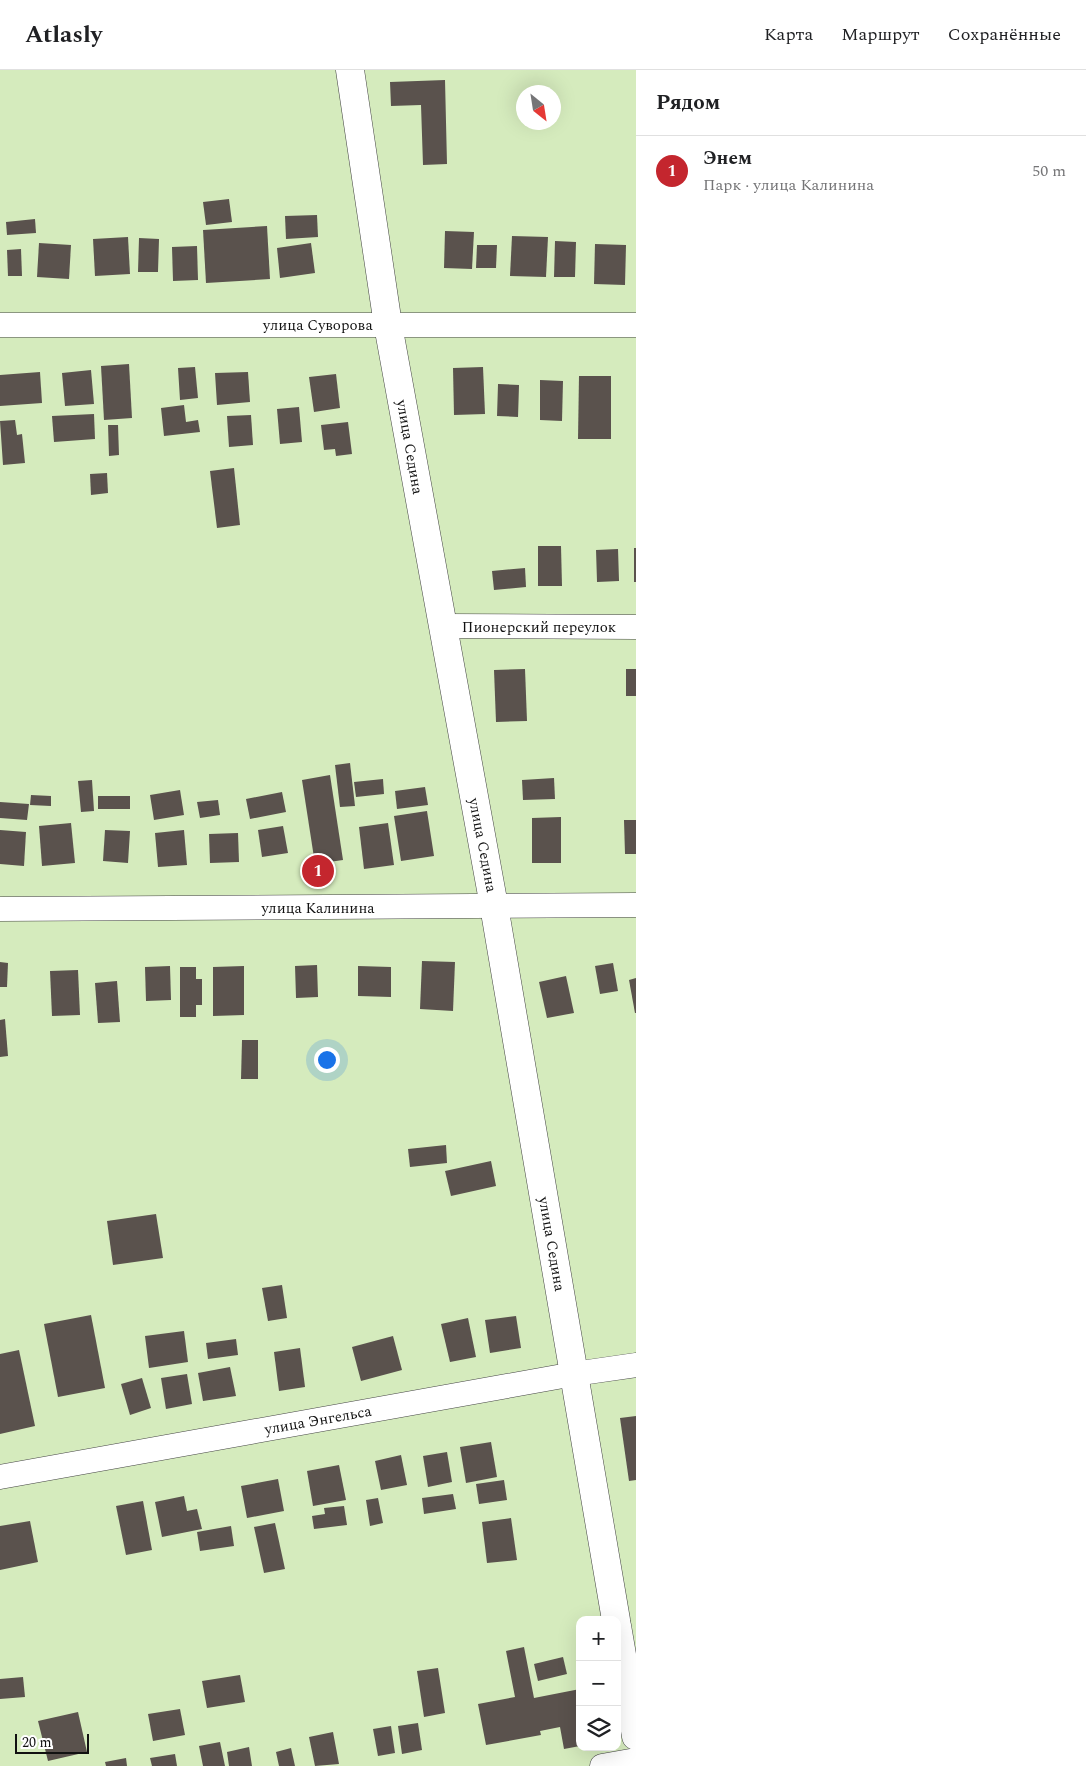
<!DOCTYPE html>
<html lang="ru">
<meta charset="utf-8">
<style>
body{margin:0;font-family:Spectral,serif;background:#f2f2f2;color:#202124}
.controls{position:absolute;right:15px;bottom:15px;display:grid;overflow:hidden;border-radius:10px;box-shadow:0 5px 20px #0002}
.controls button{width:45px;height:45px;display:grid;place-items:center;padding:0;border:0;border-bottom:1px solid #e0e0e0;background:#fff;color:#202124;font:25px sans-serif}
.compass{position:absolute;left:516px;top:15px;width:45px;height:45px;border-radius:50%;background:#fff;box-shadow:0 5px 20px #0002;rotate:150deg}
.scale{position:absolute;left:15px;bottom:12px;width:74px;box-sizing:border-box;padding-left:5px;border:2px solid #111;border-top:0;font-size:14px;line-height:18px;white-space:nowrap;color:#111;-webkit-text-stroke:4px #fff;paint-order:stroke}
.you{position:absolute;left:326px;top:989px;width:18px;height:18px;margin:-12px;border:4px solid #fff;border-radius:50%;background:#1a73e8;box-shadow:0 0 0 8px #1a73e833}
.badge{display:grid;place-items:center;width:32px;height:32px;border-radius:50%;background:#c4262e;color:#fff;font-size:16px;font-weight:700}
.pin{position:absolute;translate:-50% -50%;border:2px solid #fff;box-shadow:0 1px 5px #0006}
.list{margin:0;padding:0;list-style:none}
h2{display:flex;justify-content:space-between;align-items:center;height:65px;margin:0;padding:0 20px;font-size:21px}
h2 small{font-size:16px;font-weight:400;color:#757577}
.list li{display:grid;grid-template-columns:32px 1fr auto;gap:15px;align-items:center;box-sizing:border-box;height:70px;padding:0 20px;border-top:1px solid #e0e0e0}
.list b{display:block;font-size:19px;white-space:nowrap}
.list p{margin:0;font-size:16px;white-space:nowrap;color:#757577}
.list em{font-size:16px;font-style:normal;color:#757577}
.icon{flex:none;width:28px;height:28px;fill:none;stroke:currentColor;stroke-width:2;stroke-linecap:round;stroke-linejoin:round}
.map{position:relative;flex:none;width:636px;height:1696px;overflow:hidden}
header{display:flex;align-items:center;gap:30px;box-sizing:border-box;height:70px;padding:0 25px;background:#fff;border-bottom:1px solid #e0e0e0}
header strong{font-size:24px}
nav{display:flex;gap:28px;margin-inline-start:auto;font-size:18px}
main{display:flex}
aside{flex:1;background:#fff}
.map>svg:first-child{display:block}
.green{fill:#d5ebbd;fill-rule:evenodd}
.building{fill:#5a524d}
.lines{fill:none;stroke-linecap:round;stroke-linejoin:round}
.minor-casing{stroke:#444;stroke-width:25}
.tertiary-casing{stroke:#444;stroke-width:29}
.minor{stroke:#fff;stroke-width:24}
.tertiary{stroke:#fff;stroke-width:28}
.labels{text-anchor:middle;stroke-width:5;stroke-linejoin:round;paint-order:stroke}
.street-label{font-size:15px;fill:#111;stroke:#fff}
</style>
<header>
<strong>Atlasly</strong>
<nav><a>Карта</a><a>Маршрут</a><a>Сохранённые</a></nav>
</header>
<main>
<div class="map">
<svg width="636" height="1696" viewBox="0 0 636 1696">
<rect width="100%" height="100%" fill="#fffdf5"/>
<!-- green -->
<path class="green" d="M0,0H636V1696H0ZM524,22H554V52H524ZM580,1550H617V1677H580Z"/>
<!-- building -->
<g class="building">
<polygon points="445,10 447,94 423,95 421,35 391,36 390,12"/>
<polygon points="229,129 232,152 206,155 203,132"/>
<polygon points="317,145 318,167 286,169 285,146"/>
<polygon points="35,149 36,163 7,165 6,152"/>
<polygon points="267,156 270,209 206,213 203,160"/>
<polygon points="445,161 474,162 472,199 444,198"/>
<polygon points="512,166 548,167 546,207 510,206"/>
<polygon points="128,167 130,204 95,206 93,169"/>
<polygon points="139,168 159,169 158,202 138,202"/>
<polygon points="555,171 576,172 575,207 554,207"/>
<polygon points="39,173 71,175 69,209 37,207"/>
<polygon points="311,173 315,203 280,208 277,178"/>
<polygon points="595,174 626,175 625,215 594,214"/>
<polygon points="477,175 497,175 496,198 476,198"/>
<polygon points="197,176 198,210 173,211 172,177"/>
<polygon points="21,179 22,206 8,206 7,180"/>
<polygon points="129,294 132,348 104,350 101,296"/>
<polygon points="195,297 198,328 180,330 178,298"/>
<polygon points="483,297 485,344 454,345 453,298"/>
<polygon points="91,300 94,334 65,336 62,303"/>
<polygon points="40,302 42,333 0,336 0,305"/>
<polygon points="248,302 250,332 217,335 215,303"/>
<polygon points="336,304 340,338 314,342 309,307"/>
<polygon points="579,306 611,306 611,369 578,369"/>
<polygon points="540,310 563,311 562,351 540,350"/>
<polygon points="498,314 519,315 518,347 497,346"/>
<polygon points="184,335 186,352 198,350 200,362 164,366 161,338"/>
<polygon points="299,337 302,372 280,374 277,339"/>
<polygon points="94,344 95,369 54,372 52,346"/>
<polygon points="251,345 253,375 229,377 227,346"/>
<polygon points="15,350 17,365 22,364 25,393 3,395 0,351"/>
<polygon points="348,352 352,384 336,386 335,379 324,380 321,355"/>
<polygon points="108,355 118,355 119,385 109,386"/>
<polygon points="234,398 240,455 217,458 210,401"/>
<polygon points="107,403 108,423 91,425 90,404"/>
<polygon points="538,476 561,476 562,516 538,516"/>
<rect x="634" y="478" width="2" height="34"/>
<polygon points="618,479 619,511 597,512 596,480"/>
<polygon points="525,498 526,517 494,520 492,501"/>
<polygon points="525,599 527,651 496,652 494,600"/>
<rect x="626" y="599" width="10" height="27"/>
<polygon points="350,693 355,736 340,737 335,695"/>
<polygon points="330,705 343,790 315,794 302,710"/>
<polygon points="554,708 555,729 523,730 522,710"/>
<polygon points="383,709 384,724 356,727 354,712"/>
<polygon points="92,710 94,741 81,742 78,711"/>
<polygon points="425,717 428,735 397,739 395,721"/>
<polygon points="180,720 184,745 154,750 150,725"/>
<polygon points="282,722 286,742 250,749 246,729"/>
<polygon points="31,725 51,726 51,736 30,735"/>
<rect x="98" y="726" width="32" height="13"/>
<polygon points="218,730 220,745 200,748 197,732"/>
<polygon points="0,732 29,734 27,750 0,748"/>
<polygon points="427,741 434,786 401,791 394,746"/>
<polygon points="561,747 561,793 532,793 532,748"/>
<polygon points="624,750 636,750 636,784 625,784"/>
<polygon points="71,753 75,793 42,796 39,756"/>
<polygon points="388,753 394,795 364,799 359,757"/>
<polygon points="283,756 288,783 262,787 258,760"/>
<polygon points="0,760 26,762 24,796 0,794"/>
<polygon points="105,760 130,761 128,793 103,791"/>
<polygon points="184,760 187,795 158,797 155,763"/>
<polygon points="238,763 239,792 210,793 209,764"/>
<polygon points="422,891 455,892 453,941 420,939"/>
<polygon points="0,892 8,893 7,917 0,917"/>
<polygon points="613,893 618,921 600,924 595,896"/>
<polygon points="317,895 318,927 296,928 295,896"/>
<polygon points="170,896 171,930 146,931 145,897"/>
<polygon points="244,896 244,945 213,946 213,897"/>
<polygon points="358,896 391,897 391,927 358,926"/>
<polygon points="180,897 196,897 196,909 202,909 202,935 196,935 196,947 180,947"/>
<polygon points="78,900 80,945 52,946 50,901"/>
<polygon points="566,906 574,943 547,948 539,912"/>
<polygon points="636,908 636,943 635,943 629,910"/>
<polygon points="117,911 120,952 98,953 95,913"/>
<polygon points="5,949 8,986 0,987 0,950"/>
<polygon points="242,970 258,970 258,1009 241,1009"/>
<polygon points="446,1075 447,1093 410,1097 408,1079"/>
<polygon points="491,1091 496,1116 451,1126 445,1101"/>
<polygon points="156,1144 163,1188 113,1195 107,1151"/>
<polygon points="282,1215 287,1248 268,1251 262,1218"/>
<polygon points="91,1245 105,1318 58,1327 44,1254"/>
<polygon points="516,1246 521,1278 490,1283 485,1250"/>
<polygon points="468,1248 476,1287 450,1292 441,1254"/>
<polygon points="184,1261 188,1292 149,1298 145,1266"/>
<polygon points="393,1266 402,1300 361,1311 352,1277"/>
<polygon points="236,1269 238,1285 208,1289 206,1273"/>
<polygon points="300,1278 305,1317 279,1321 274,1282"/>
<polygon points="19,1280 35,1356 0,1364 0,1284"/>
<polygon points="230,1297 236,1326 203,1331 198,1303"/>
<polygon points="187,1304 192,1334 166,1339 161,1308"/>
<polygon points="142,1308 151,1338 130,1345 121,1314"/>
<polygon points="636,1346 636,1410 629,1411 620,1348"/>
<polygon points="491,1372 497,1407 466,1413 460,1377"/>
<polygon points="447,1382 452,1412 428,1417 423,1386"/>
<polygon points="401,1385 407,1415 381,1420 375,1391"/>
<polygon points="339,1395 346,1430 313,1436 307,1401"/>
<polygon points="278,1409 284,1441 247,1448 241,1416"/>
<polygon points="504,1410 507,1430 479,1434 476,1414"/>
<polygon points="453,1424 456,1439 424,1444 422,1428"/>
<polygon points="184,1426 187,1441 197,1439 202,1459 162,1467 155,1432"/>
<polygon points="378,1428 383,1453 370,1456 366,1430"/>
<polygon points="143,1431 152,1480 126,1485 116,1436"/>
<polygon points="344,1436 347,1455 314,1459 312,1446 325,1444 324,1438"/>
<polygon points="511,1448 517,1490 487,1493 482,1452"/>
<polygon points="30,1451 38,1492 0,1500 0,1456"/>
<polygon points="275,1453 285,1499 264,1503 254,1457"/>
<polygon points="231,1456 234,1476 200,1481 197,1462"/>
<polygon points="524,1577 534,1628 580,1619 580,1676 564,1679 560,1657 540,1661 541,1665 486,1675 478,1634 515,1627 506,1581"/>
<polygon points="563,1587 567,1604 538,1611 534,1594"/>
<polygon points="438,1598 445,1643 424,1647 417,1601"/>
<polygon points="240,1605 245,1632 207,1638 202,1611"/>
<polygon points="23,1607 25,1627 0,1629 0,1609"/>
<polygon points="180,1639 185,1665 153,1671 148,1644"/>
<polygon points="78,1642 87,1682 48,1691 38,1651"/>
<polygon points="418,1653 422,1680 402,1684 398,1656"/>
<polygon points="391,1656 395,1683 378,1686 373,1659"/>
<polygon points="333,1662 339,1694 315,1696 309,1667"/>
<polygon points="220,1672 225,1696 203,1696 199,1676"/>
<polygon points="249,1677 252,1696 229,1696 227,1682"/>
<polygon points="291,1678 295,1696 279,1696 276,1682"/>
<polygon points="175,1684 177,1696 152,1696 150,1688"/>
<polygon points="126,1688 127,1696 106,1696 105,1692"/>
</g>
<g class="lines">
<defs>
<g id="minor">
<polyline points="0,255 636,255"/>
<polyline points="442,556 636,557"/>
<polyline points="0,839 636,835"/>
<polyline points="0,1407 574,1304 636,1295"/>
<polyline points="602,1696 636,1690"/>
</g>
<g id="tertiary">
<polyline points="350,0 388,255 494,836 616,1550"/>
<polyline points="617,1556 636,1666"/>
</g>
</defs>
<!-- minor casing -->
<use href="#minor" class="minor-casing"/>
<!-- tertiary casing -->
<use href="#tertiary" class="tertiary-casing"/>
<!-- minor -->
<use href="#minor" class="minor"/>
<!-- tertiary -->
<use href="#tertiary" class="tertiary"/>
</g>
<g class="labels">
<!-- street labels -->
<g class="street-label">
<text x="318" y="260">улица Суворова</text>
<text transform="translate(410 377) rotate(80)" y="5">улица Седина</text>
<text x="539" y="562">Пионерский переулок</text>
<text transform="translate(483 775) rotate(79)" y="5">улица Седина</text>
<text x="318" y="843">улица Калинина</text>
<text transform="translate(552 1174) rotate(80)" y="5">улица Седина</text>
<text transform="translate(318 1350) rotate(-10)" y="5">улица Энгельса</text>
</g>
</g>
</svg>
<div class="controls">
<button>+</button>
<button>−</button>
<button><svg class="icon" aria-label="layers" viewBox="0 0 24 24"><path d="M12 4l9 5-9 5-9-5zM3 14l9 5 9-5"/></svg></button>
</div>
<svg class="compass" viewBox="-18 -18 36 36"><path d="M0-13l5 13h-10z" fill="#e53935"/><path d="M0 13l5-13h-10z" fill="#757577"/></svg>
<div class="scale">20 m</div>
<div class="you"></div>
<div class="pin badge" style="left:318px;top:801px">1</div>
</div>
<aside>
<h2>Рядом<small></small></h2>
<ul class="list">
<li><span class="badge">1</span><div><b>Энем</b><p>Парк · улица Калинина</p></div><em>50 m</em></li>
</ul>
</aside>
</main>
